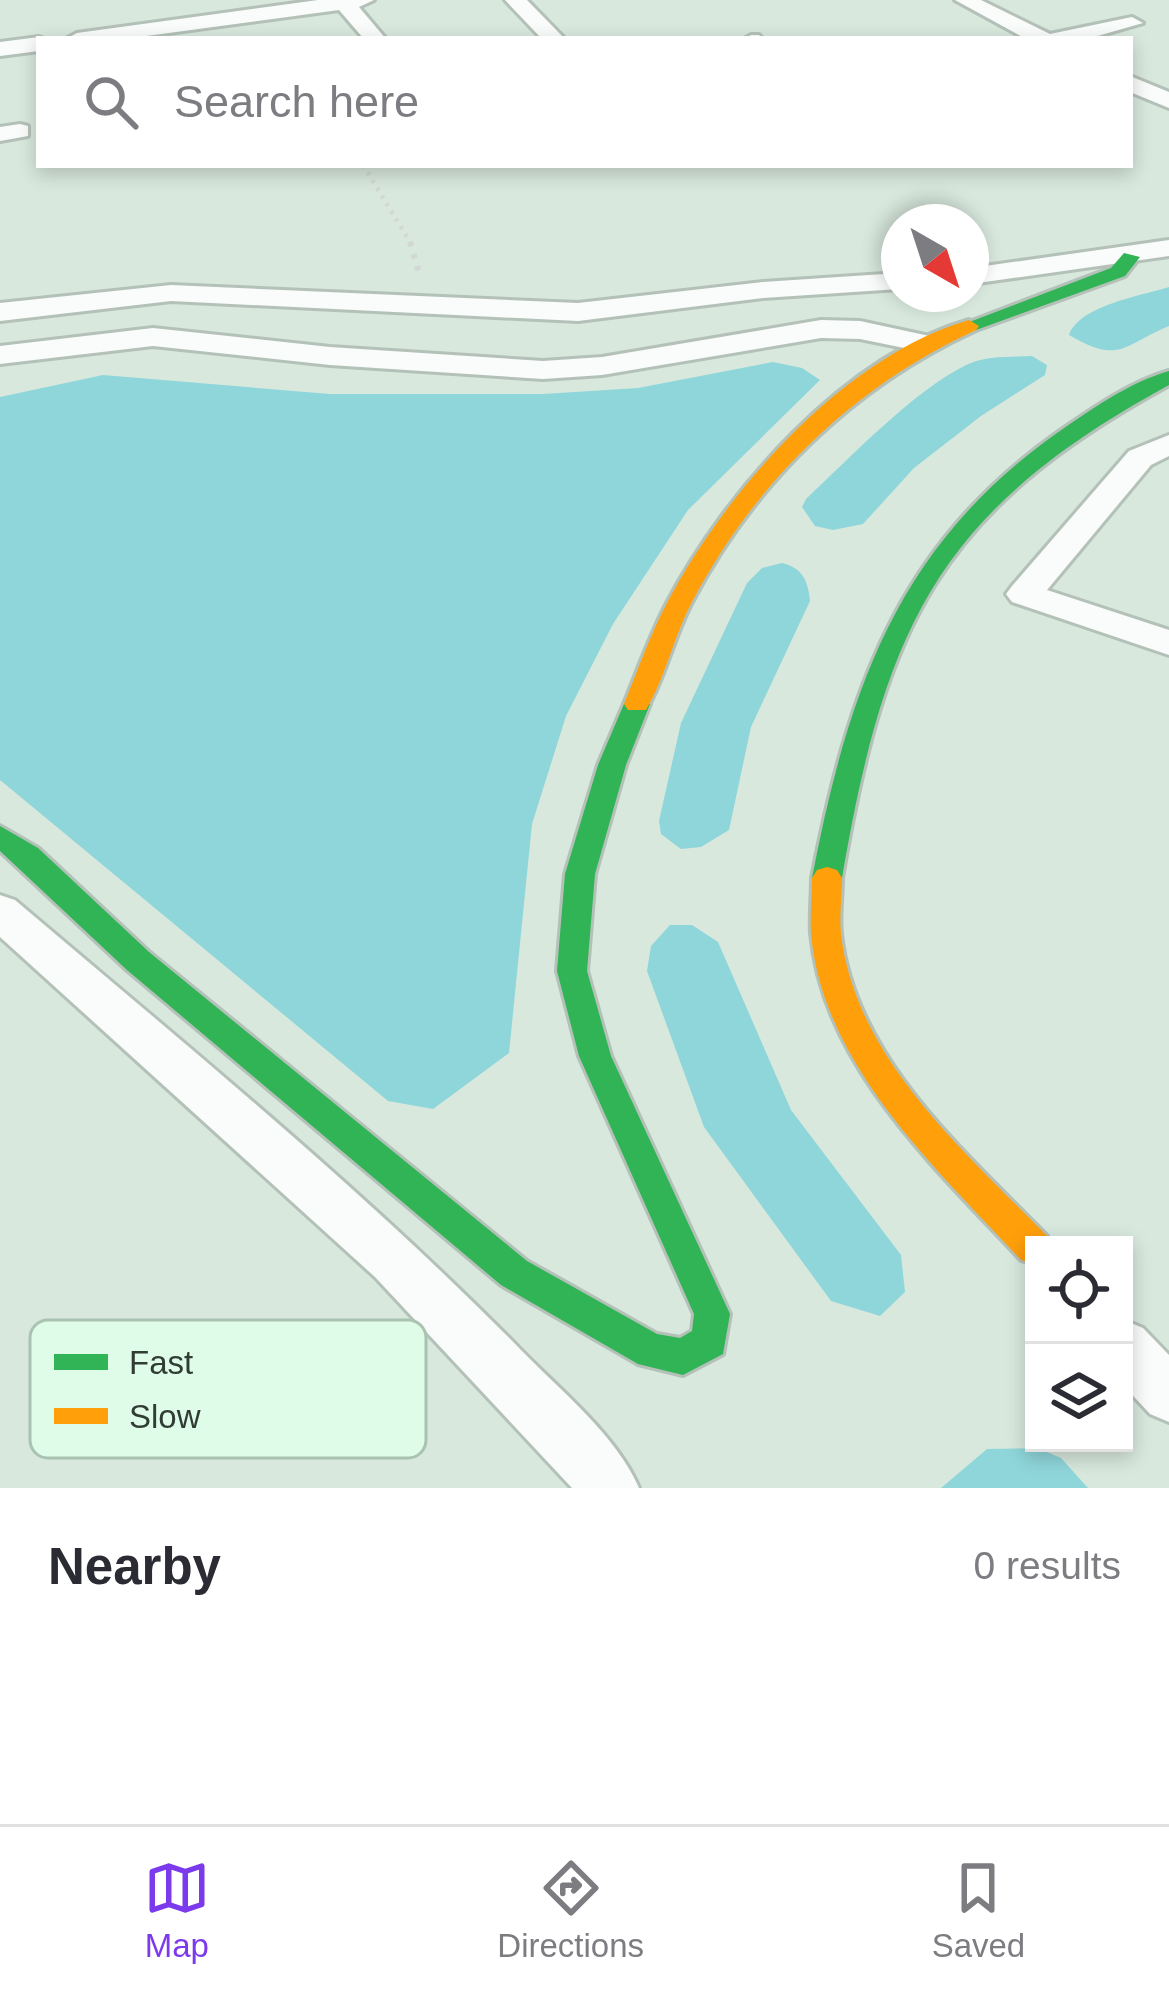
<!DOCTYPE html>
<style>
body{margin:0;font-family:Helvetica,sans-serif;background:#f7f7f7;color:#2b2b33}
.controls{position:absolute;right:36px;bottom:36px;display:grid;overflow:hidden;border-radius:0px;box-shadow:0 6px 18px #0003}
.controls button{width:108px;height:108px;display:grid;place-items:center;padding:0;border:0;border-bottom:3px solid #e1e1e2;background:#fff;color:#2b2b33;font:60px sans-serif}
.compass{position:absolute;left:881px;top:204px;width:108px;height:108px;border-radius:50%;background:#fff;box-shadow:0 6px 18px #0003;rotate:141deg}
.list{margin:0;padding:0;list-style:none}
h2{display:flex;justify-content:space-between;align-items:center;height:156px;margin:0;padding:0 48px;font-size:51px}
h2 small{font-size:39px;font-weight:400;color:#7c7c81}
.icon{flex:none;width:66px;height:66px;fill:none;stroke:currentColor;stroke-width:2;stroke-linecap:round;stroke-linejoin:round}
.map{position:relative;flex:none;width:1169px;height:1488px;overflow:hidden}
.search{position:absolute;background:#fff;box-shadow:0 6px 18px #0003;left:36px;right:36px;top:36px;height:132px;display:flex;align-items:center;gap:30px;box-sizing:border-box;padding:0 42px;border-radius:0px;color:#7c7c81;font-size:45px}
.sheet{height:336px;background:#fff}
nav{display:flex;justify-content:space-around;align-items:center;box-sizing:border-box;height:168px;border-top:3px solid #e1e1e2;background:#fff;font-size:33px;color:#7c7c81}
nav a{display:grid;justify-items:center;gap:6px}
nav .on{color:#7c3aed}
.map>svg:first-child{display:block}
.water{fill:#8fd6da}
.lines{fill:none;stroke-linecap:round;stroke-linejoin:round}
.lane-casing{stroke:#b4c1b8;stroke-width:6}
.street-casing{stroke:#b4c1b8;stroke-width:6}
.fast-casing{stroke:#b4c1b8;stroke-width:6}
.slow-casing{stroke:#b4c1b8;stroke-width:6}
.path-far1{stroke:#d2d7d4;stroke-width:4.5;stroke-dasharray:3 6;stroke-linecap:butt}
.path{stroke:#d2d7d4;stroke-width:6;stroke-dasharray:4.5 8;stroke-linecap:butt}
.lane{fill:#f9fcfa;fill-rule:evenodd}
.street{fill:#f9fcfa;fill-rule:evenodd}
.fast{fill:#30b455;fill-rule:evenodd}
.slow{fill:#ff9f0a;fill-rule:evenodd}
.key{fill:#defce7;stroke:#aac2b1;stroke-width:3}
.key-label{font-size:33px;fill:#303c34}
</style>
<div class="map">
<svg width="1169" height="1488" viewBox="0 0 1169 1488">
<rect width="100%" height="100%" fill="#d8e8dd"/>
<!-- water -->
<g class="water">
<path d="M1169,287V326C1123,345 1120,365 1069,335C1080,305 1141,296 1169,287Z"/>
<path d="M1032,356L1047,365L1045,375L981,416L914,468L863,524L833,530L815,526L802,507L806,499C851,457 912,392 966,365C986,355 1011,357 1032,356Z"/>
<polygon points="773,362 802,368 820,380 688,510 613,624 566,716 532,824 509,1053 433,1109 388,1101 0,780 0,397 103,375 330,394 543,394 638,388"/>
<path d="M782,563C803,568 808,581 810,601L751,727L729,830L701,847L681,849L661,834L659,821L681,723L747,583L762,568Z"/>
<polygon points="670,925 692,925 718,942 791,1110 901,1255 905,1292 880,1316 831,1301 704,1127 647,971 651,946"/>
<polygon points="1037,1448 1061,1458 1088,1488 941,1488 987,1449"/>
</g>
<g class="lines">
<defs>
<polygon id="lane" points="751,35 759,35 761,37 744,39"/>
<g id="street">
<polygon points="318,0 374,0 359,7 386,39 364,39 339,10 124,39 66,39 77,33"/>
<polygon points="505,0 527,0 565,39 542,39"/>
<polygon points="955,0 981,0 1050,34 1132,17 1143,23 1087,39 1026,39"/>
<polygon points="39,37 45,39 39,39 39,51 0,56 0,42"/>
<polygon points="1130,76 1169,92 1169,108 1130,92"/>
<polygon points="20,124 28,126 28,136 0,141 0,127"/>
<polygon points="1169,240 1169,256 971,284 971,268"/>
<polygon points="899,273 899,289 763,298 578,321 171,301 0,321 0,303 171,285 578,303 763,282"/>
<polygon points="821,320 860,321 934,337 939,343 924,352 860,339 821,338 602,375 543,379 330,365 153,346 0,364 0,346 153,328 330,347 543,361 602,357"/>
<polygon points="1169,435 1169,456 1151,465 1047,590 1169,630 1169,655 1012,602 1006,594 1012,586 1129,451"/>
<path d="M0,895L15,900C187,1046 363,1189 521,1350C560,1390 617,1436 639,1488H572L375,1277L0,937Z"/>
<polygon points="1124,1320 1143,1328 1169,1355 1169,1422 1150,1414 1124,1386"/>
</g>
<g id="fast">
<polygon points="1124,253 1140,257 1125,276 976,330 969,332 959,326 1111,268"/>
<path d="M1169,371V385C938,511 885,626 842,878L837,886H817L812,878C848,692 896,547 1057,433C1090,410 1130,382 1169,371Z"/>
<polygon points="637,695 650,704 626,765 595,874 587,971 611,1056 730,1314 723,1354 683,1375 638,1364 501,1285 127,970 0,851 0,826 38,848 149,952 527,1261 657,1334 680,1338 692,1331 694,1314 579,1056 557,971 565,874 598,765 624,704"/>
</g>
<g id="slow">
<path d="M969,320L979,326L976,330C854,386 756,481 693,600C674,635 666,676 646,710H628L624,704C638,670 650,635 667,603C726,491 844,356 969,320Z"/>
<path d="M827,867L837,870L842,878C842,896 839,916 841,934C855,1058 965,1152 1047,1236L1050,1245H1034V1264L1021,1260C937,1169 822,1065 811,933C810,915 812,896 812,878L817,870Z"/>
</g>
</defs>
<!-- lane casing -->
<use href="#lane" class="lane-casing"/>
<!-- street casing -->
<use href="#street" class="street-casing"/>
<!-- fast casing -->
<use href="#fast" class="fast-casing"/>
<!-- slow casing -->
<use href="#slow" class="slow-casing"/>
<!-- path-far1 -->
<polyline class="path-far1" points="363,165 412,245"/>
<!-- path -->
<polyline class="path" points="410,242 420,276"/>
<!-- lane -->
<use href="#lane" class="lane"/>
<!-- street -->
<use href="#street" class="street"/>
<!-- fast -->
<use href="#fast" class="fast"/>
<!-- slow -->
<use href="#slow" class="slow"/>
</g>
<!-- legend -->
<rect x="30" y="1320" width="396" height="138" rx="18" class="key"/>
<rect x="54" y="1354" width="54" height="16" fill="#30b455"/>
<rect x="54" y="1408" width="54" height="16" fill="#ff9f0a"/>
<g class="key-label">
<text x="129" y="1374">Fast</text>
<text x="129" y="1428">Slow</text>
</g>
</svg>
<div class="controls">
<button><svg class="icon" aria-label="locate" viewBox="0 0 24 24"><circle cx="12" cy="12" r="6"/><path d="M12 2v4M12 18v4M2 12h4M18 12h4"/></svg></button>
<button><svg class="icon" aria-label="layers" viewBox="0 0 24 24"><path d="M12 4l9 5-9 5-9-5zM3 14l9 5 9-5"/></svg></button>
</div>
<svg class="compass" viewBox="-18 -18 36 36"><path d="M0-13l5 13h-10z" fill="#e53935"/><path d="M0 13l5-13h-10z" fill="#7c7c81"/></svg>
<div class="search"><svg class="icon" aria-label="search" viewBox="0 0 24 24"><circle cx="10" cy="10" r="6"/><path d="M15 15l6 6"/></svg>Search here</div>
</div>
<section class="sheet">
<h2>Nearby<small>0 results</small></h2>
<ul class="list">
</ul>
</section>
<nav>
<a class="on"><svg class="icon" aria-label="map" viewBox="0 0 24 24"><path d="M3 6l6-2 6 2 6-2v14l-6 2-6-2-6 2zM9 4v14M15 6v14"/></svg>Map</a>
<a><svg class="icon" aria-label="directions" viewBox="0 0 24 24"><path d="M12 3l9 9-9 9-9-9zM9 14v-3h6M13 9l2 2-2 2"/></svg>Directions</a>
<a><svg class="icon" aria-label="saved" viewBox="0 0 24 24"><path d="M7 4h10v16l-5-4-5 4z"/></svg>Saved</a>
</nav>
